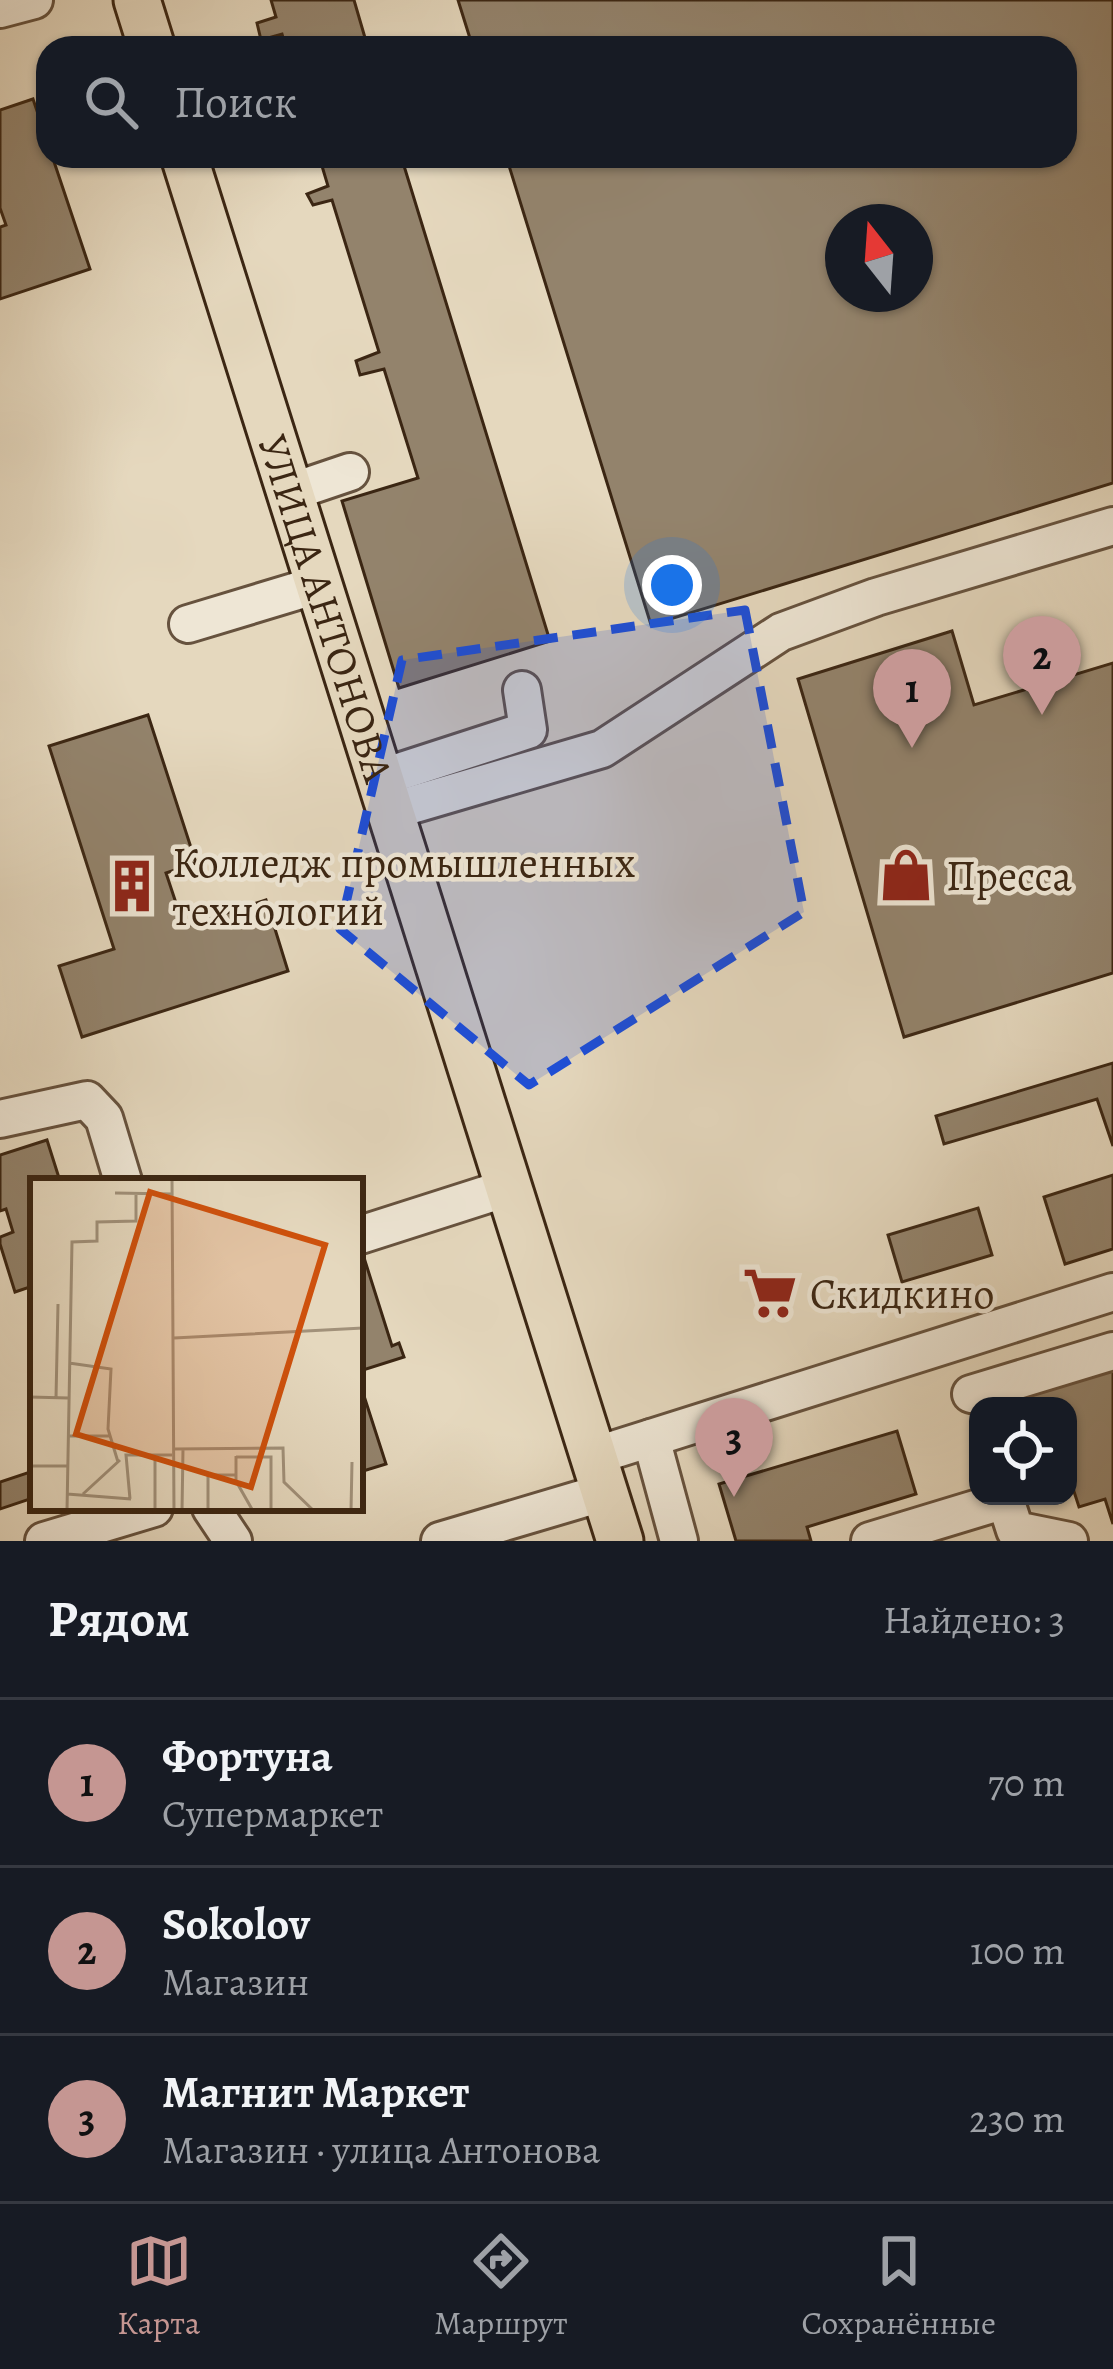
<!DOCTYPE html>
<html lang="ru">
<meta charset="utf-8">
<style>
body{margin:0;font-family:Alegreya,serif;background:#20242c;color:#f1f3f6}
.controls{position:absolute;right:36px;bottom:36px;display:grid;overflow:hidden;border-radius:24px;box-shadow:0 3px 9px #0004}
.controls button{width:108px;height:108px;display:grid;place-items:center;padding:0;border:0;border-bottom:3px solid #363941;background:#171b24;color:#f1f3f6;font:60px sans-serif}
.compass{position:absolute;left:825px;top:204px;width:108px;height:108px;border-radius:50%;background:#171b24;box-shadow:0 3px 9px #0004;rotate:343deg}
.you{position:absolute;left:672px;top:585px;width:42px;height:42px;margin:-30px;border:9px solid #fff;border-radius:50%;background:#1a73e8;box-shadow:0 0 0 18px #1a73e833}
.badge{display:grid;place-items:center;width:78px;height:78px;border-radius:50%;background:#c59692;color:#111;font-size:39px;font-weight:700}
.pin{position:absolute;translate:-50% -99px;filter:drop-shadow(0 3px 6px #0008)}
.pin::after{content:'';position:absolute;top:63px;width:42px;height:36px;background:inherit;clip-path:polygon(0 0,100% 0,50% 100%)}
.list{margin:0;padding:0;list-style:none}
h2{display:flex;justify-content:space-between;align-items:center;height:156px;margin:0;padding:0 48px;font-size:51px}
h2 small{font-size:39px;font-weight:400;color:#9ea1a6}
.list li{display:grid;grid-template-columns:78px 1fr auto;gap:36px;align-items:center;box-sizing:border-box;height:168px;padding:0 48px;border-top:3px solid #363941}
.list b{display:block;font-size:45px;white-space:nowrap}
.list p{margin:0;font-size:39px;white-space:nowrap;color:#9ea1a6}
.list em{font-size:39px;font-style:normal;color:#9ea1a6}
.icon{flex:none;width:66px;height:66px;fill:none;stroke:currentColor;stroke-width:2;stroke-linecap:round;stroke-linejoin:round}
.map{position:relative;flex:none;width:1113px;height:1541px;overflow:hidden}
.search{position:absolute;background:#171b24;box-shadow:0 3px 9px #0004;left:36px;right:36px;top:36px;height:132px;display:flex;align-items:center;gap:30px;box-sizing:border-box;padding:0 42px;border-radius:36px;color:#9ea1a6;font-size:45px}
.sheet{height:660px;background:#171b24}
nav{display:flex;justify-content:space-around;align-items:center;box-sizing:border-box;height:168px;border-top:3px solid #363941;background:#171b24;font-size:33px;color:#9ea1a6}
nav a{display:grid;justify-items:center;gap:6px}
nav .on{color:#c59692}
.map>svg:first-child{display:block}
.building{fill:#93836c;stroke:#3b2613;stroke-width:3;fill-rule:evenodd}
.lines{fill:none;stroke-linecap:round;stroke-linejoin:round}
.minor-casing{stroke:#66523e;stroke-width:42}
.major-casing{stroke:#3b2613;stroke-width:51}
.minor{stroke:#eee6d5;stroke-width:36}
.major{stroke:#e5d8be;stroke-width:45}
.marked{fill:#1d4ed8;fill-opacity:0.2;stroke:#1d4ed8;stroke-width:9;stroke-dasharray:24 15;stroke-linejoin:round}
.labels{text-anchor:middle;stroke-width:9;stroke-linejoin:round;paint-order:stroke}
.street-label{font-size:42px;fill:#3b2613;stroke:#eee6d5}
.poi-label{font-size:42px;fill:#3b2613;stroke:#eee6d5;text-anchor:start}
.inset-road{fill:none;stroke:#a1917a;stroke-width:3}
.view{fill:#ce510d;fill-opacity:0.15;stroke:#ce510d;stroke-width:6}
.inset-edge{fill:none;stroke:#3b2613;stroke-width:6}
</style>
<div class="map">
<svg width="1113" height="1541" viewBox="0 0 1113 1541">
<rect width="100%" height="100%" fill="#e5d8be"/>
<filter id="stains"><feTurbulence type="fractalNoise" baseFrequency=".00167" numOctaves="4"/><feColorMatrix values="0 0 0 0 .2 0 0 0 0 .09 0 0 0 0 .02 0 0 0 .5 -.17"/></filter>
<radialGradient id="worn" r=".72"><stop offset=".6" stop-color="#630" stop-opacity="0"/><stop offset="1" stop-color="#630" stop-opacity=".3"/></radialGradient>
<!-- building -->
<g class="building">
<polygon points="271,0 354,0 368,48 286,48 282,34 261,40 257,23 276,17"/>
<path d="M458,0H1113V483L651,625L506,156H1065V48H473ZM843,222H915V294H843Z"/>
<polygon points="33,99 90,269 0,299 0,227 6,225 0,208 0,110"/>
<polygon points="319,156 401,156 550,641 399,688 342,501 418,478 384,369 360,375 356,361 379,352 332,200 313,205 307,194 328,186"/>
<polygon points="952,631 974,705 1113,663 1113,973 904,1037 798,679"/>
<polygon points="148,715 196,863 166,873 184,927 266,900 288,971 82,1037 59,966 114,949 49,746"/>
<polygon points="1113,1063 1113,1146 1097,1099 944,1144 936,1116"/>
<polygon points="47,1140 60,1181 33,1181 33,1286 15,1292 0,1244 0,1237 13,1232 6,1209 0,1211 0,1155"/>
<polygon points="1113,1175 1113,1249 1065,1264 1044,1197"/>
<polygon points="978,1208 992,1255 902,1282 888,1235"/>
<polygon points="360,1245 392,1346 399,1343 404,1357 360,1371"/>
<polygon points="1113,1369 1113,1524 1105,1499 1079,1507 1068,1473 1068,1406 1018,1406 1016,1399"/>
<polygon points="365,1399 386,1464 360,1472 360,1401"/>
<polygon points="897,1431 916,1494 807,1527 811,1541 736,1541 719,1484"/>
<polygon points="33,1471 33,1498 0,1509 0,1482"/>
</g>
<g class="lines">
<defs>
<g id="minor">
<polyline points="0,9 34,0"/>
<polyline points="288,493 350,472"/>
<polyline points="188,624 317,585"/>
<polyline points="380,778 528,730 522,690"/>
<polyline points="391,811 602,749 781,632 876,597 1113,526"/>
<polyline points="0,1119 87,1100 104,1118 123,1181"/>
<polyline points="360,1235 507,1188"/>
<polyline points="971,1394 1113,1351"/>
<polyline points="651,1438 679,1541"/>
<polyline points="594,1456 1113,1292"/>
<polyline points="1004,1496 1015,1530 1069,1541"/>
<polyline points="211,1508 233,1541"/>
<polyline points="44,1541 154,1508"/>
<polyline points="440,1541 605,1492"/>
<polyline points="870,1541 1005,1500"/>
</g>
<g id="major">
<polyline points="137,0 152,48"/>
<path id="s1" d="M184,156L620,1541"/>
</g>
</defs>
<!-- minor casing -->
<use href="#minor" class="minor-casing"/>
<!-- major casing -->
<use href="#major" class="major-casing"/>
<!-- minor -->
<use href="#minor" class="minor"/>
<!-- major -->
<use href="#major" class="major"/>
</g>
<!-- marked area -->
<path class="marked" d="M745,610L804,912L529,1085L340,929L402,660Z"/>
<!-- icons -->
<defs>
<symbol id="shop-bare" viewBox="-9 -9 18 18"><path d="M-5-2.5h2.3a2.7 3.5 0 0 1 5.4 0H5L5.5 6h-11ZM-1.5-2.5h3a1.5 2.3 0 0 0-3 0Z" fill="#8f2418" stroke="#eee6d5" stroke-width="2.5" paint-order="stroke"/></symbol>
<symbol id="building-bare" viewBox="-9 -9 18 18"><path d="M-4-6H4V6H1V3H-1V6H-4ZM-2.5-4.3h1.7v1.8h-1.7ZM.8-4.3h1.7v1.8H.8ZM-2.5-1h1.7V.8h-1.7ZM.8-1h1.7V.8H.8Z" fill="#8f2418" stroke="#eee6d5" stroke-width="2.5" paint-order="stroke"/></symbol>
<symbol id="supermarket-bare" viewBox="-9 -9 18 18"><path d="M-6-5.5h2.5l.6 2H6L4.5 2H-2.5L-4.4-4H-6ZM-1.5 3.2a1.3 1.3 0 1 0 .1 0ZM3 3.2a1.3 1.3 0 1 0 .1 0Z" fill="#8f2418" stroke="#eee6d5" stroke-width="2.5" paint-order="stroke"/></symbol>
</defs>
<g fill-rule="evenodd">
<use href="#shop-bare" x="868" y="837" width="76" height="76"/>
<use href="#building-bare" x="94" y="848" width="76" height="76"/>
<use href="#supermarket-bare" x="732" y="1255" width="76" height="76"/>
</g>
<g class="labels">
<!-- street labels -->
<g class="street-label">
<text dy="15" stroke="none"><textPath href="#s1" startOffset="474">УЛИЦА АНТОНОВА</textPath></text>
</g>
<!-- poi labels -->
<g class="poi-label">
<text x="172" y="877">Колледж промышленных<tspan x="172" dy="48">технологий</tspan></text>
<text x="946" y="890">Пресса</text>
<text x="810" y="1308">Скидкино</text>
</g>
</g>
<!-- overview -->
<g transform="translate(30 1178)">
<rect width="333" height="333" fill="#e5d8be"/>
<path class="inset-road" d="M142,0L144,333M85,15L142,16M144,160L333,150M39,185L81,191L78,251L88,284M0,219L38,220M26,220L28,126M37,258H80M144,271L253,270L254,304L284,333M206,278V303L223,333M206,279H241V333M0,288H37M37,316L101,321M53,316L90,282M100,321L96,277H142M37,333L42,64L67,63V44L106,43V15M125,333V277M152,333L153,271M178,333V297H206M321,333L322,284"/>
<path class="view" d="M120,14L295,67L221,309L46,256Z"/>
<rect width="333" height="333" class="inset-edge"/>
</g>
<rect width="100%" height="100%" filter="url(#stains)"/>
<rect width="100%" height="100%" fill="url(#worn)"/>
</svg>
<div class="controls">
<button><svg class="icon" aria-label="locate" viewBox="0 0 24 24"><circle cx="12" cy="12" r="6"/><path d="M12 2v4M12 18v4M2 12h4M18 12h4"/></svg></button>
</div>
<svg class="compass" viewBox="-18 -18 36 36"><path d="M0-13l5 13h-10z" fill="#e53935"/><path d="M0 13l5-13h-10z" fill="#9ea1a6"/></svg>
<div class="you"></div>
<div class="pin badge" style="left:912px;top:748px">1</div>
<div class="pin badge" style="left:1042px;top:715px">2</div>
<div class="pin badge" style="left:734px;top:1497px">3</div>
<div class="search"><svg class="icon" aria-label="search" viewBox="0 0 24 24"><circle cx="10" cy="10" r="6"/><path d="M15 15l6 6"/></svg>Поиск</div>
</div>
<section class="sheet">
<h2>Рядом<small>Найдено: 3</small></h2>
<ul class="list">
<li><span class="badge">1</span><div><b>Фортуна</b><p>Супермаркет</p></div><em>70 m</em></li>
<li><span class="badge">2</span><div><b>Sokolov</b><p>Магазин</p></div><em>100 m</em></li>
<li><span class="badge">3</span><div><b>Магнит Маркет</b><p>Магазин · улица Антонова</p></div><em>230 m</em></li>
</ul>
</section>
<nav>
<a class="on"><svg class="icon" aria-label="map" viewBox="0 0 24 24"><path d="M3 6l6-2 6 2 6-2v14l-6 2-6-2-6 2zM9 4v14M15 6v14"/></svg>Карта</a>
<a><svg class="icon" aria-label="directions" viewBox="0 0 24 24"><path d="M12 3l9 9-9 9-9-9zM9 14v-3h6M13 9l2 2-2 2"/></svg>Маршрут</a>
<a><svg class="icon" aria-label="saved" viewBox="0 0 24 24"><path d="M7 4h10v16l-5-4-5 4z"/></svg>Сохранённые</a>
</nav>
